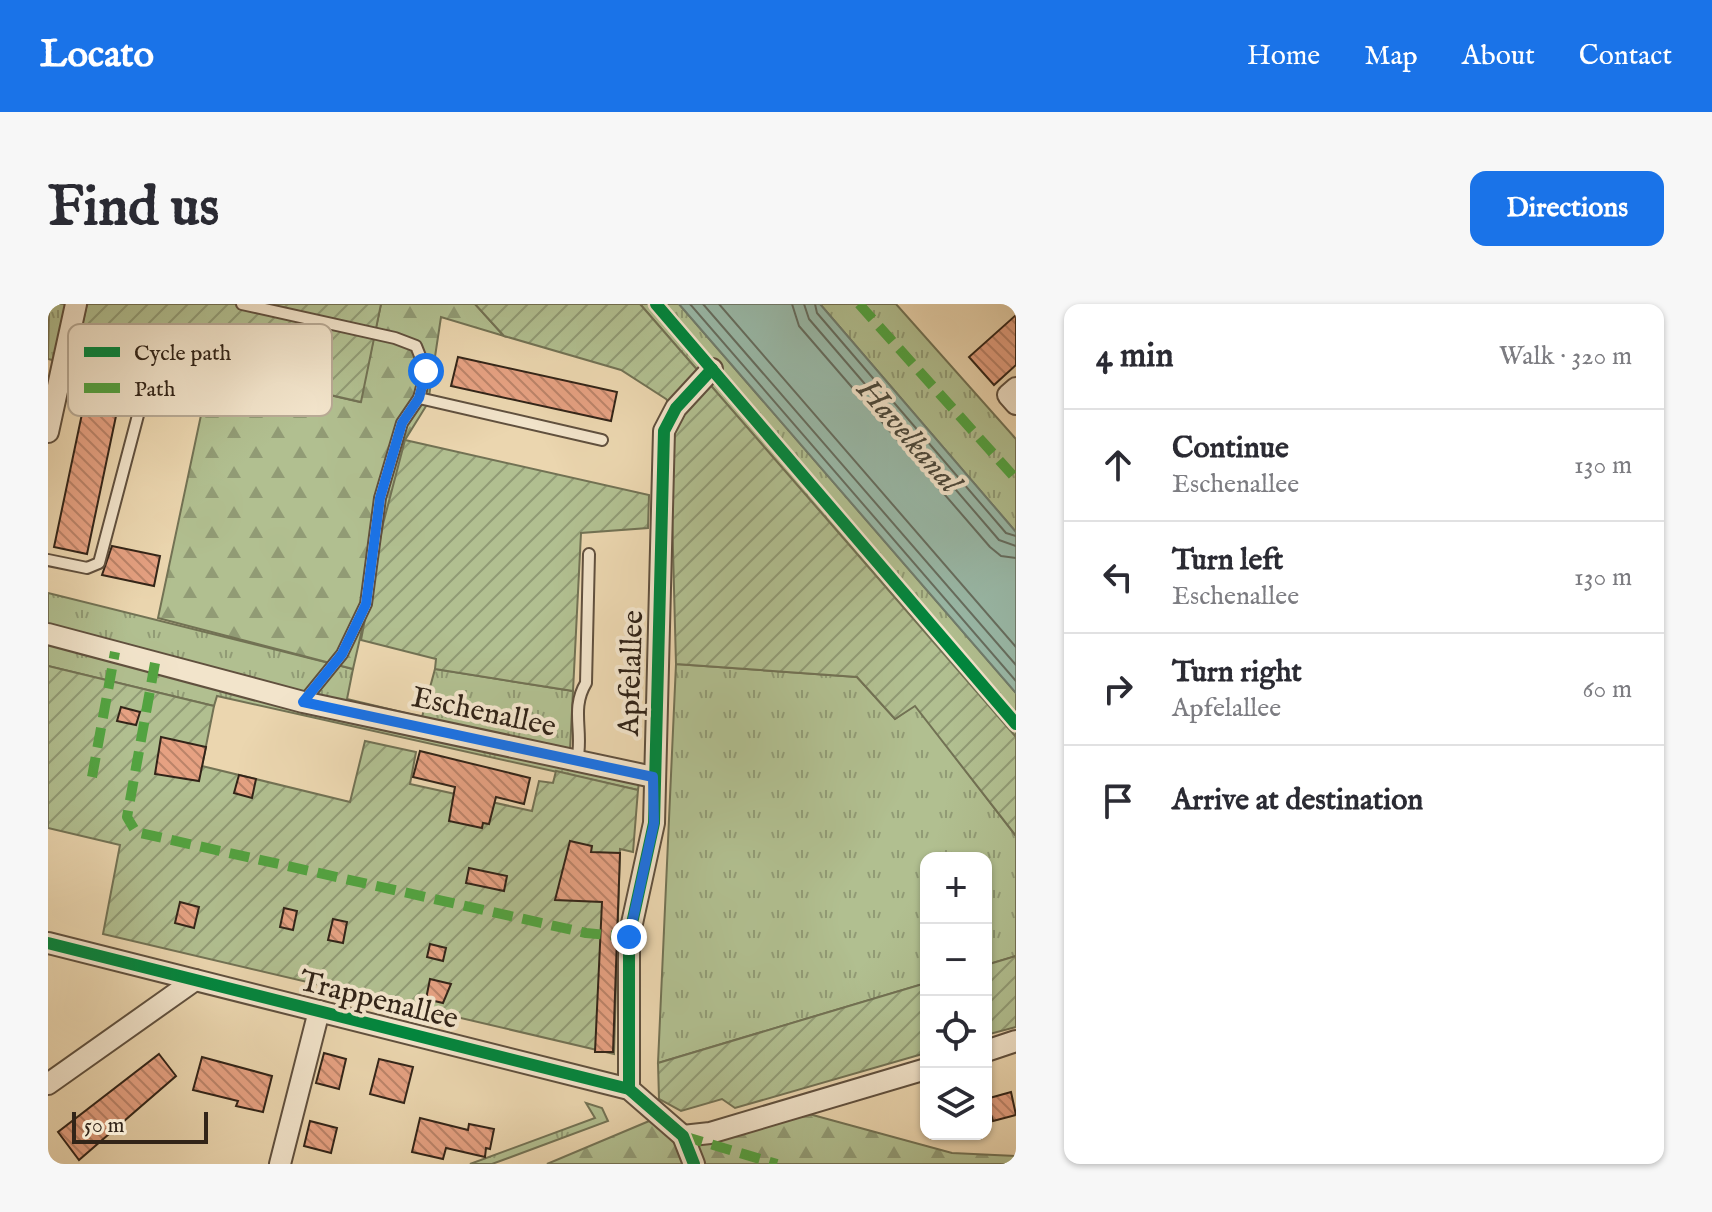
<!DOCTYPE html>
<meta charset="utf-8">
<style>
body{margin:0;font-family:"IM FELL English",serif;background:#f7f7f7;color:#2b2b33}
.controls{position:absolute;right:24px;bottom:24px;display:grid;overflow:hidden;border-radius:16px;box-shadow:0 2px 6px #0004}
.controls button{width:72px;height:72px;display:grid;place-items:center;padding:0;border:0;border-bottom:2px solid #e1e1e2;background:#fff;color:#2b2b33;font:40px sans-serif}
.scale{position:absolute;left:24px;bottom:20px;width:136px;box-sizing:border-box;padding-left:8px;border:4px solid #322418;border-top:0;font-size:22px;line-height:28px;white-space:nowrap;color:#322418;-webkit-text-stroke:6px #f2e4cb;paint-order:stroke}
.stop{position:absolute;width:24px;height:24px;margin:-18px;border:6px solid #1a73e8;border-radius:50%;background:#fff}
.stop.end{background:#1a73e8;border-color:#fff;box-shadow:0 2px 8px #0008}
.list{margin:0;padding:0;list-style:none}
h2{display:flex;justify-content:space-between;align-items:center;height:104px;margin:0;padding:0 32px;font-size:34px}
h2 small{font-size:26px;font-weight:400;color:#7c7c81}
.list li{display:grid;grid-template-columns:52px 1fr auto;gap:24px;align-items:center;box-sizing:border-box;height:112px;padding:0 32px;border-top:2px solid #e1e1e2}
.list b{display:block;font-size:30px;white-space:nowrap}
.list p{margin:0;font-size:26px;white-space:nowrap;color:#7c7c81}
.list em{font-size:26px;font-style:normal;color:#7c7c81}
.icon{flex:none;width:44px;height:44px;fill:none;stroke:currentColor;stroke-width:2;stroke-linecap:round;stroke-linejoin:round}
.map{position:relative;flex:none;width:968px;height:860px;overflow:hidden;border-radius:16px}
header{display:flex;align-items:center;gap:48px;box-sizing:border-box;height:112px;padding:0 40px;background:#1a73e8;color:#fff}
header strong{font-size:38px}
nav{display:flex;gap:44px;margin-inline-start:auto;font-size:28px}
.intro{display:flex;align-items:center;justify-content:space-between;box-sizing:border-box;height:192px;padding:0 48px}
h1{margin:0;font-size:56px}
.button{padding:20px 36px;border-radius:16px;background:#1a73e8;color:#fff;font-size:28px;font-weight:700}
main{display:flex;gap:48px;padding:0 48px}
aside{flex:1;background:#fff;border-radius:16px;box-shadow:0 2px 6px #0004}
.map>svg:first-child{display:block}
.grass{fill:url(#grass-tufts);stroke:#727254;stroke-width:2}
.forest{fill:url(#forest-firs);stroke:#727254;stroke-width:2}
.garden{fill:url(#garden-furrows);stroke:#727254;stroke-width:2}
.water{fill:#99b9a8;stroke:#707d6e;stroke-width:2}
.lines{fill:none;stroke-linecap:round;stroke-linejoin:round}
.shore{stroke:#666e60;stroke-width:2}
.building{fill:url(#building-back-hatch);stroke:#322418;stroke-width:2}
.lane-casing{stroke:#60503e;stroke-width:14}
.street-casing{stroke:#60503e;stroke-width:24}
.lane{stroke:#f2e4cb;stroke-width:10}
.street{stroke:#f2e4cb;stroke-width:20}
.quiet{stroke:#52a340;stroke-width:10;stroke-dasharray:20 10;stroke-linecap:butt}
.cycleway-casing{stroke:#f2e4cb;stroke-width:17}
.cycleway{stroke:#00873e;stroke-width:12}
.route{stroke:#1a73e8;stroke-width:10}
.labels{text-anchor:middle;stroke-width:8;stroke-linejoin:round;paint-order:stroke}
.street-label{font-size:30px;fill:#322418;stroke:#f2e4cb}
.water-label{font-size:32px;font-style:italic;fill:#4c493c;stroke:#f2e4cb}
.key{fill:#f2e4cb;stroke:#b8aa95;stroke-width:2}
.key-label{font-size:22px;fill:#322418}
</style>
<header>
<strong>Locato</strong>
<nav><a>Home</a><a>Map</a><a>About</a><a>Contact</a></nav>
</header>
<div class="intro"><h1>Find us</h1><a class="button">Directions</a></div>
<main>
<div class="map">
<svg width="968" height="860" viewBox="0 0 968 860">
<defs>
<pattern id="grass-tufts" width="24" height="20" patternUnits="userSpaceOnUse" patternTransform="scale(2)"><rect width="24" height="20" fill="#b1bf90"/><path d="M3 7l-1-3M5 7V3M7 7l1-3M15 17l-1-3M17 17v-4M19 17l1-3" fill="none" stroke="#919b75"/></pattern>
<pattern id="forest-firs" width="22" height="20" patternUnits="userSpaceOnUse" patternTransform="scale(2)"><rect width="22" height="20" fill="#b1bf90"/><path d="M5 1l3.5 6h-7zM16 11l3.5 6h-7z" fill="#919b75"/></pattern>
<pattern id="garden-furrows" width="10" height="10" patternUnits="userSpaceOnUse" patternTransform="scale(2)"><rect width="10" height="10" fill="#b1bf90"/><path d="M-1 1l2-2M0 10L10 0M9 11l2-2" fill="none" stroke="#919b75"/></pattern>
<pattern id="building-back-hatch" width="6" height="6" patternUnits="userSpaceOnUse" patternTransform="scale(2)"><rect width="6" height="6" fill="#e6a182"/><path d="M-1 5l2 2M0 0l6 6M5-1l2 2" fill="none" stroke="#bb8369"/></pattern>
</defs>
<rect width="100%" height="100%" fill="#ebd6af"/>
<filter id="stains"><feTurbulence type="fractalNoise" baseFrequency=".0025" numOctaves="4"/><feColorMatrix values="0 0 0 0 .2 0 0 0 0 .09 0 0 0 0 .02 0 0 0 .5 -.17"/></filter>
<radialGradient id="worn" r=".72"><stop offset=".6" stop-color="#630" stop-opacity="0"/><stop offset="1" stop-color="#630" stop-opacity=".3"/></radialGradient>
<!-- grass -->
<g class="grass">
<polygon points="1,0 39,0 25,61 0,55"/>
<polygon points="592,0 631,0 968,389 968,433"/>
<polygon points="772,0 848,0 968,135 968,228"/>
<polygon points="0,289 305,365 299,395 374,413 387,365 525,387 522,446 593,463 590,486 169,392 166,402 0,362"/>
<polygon points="628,360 809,373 847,415 867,401 968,532 968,652 938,661 938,554 878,554 878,679 610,759"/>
<polygon points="538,799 554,804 560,817 444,860 422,860 547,814"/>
</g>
<!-- forest -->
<g class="forest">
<polygon points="333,0 427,0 456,32 393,13 380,99 357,136 305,365 110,314 163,64 312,98"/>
<polygon points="761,810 904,849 968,852 968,860 656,860 648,840"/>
<polygon points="606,815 634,837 643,860 499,860"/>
</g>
<!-- garden -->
<g class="garden">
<polygon points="39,0 333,0 313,98 164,64 158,89 25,61"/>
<polygon points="427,0 592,0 968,433 968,532 867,402 847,415 809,373 628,360 622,132 633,114 618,95 573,66 456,32"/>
<polygon points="357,136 601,191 600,224 533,229 525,387 387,365 388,355 313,336 335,220"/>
<polygon points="0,362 166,402 154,462 302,498 317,437 368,448 362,480 484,507 491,477 505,479 508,467 590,486 585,548 572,545 566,750 55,630 72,541 0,524"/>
<polygon points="968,652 968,723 938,731 938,661"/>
<polygon points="878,679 878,749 687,804 674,795 633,807 611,795 610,759"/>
</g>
<!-- water -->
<polygon class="water" points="631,0 772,0 968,228 968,389"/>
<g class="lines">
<!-- shore -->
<g class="shore">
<polyline points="642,0 968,377"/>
<polyline points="655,0 968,361"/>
<polyline points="671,0 968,343"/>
<polyline points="744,0 751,22 942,243 953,252 968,254"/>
<polyline points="756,0 761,15 951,236 968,242"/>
<polyline points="767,0 769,9 958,229 968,232"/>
</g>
</g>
<!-- building -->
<g class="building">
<polygon points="968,11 968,61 946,81 921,53"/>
<polygon points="410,53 569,88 563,117 403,82"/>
<polygon points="35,105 68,112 39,250 6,243"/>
<polygon points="64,242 112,252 106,282 54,271"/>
<polygon points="73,403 92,408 88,421 69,417"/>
<polygon points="113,433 158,443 151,477 107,470"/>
<polygon points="372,447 482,474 476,500 448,493 441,520 435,519 434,524 401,517 407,483 365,473"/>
<polygon points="191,471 208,475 204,494 186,489"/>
<polygon points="522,537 544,542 543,548 572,549 565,748 547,748 554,598 507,596"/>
<polygon points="421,564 459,572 456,587 418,579"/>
<polygon points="132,598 151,603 146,624 127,619"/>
<polygon points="236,604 249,607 245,626 232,623"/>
<polygon points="285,615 299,618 295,639 280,636"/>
<polygon points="382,640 398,644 395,657 379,653"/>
<polygon points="382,675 403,680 395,699 378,695"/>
<polygon points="276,749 298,755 291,785 268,779"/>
<polygon points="111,750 128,772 31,856 10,828"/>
<polygon points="154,753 224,772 215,808 188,802 190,797 145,786"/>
<polygon points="331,755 365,763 356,799 322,790"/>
<polygon points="963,788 968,811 945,817 938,795"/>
<polygon points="372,814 420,826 421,820 446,825 442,845 438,844 437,853 398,844 395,855 364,848"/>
<polygon points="262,817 289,824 283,849 256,842"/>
</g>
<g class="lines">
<defs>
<g id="lane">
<polyline points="194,0 347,34 368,42 378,67 371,94 354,119 332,194 318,300 294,350 255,398"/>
<polyline points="371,94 554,136"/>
<polyline points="0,256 39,264 51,259 94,96 90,87 13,68"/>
<path d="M529,457C536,429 522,405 538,379L541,250"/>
</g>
<g id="street">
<polyline points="968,84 960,91 968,100"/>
<polyline points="0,128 28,0"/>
<polyline points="0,330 255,398 605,473"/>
<polyline points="0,639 581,785 635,832 646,860"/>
<polyline points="938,747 968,737"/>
<polyline points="0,780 147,676"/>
<polyline points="581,785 581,633 606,519 616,127 628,104 664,65"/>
<polyline points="635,832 662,829 878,765"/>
<polyline points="232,860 271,707"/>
</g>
</defs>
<!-- lane casing -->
<use href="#lane" class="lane-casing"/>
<!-- street casing -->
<use href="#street" class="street-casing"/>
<!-- lane -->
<use href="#lane" class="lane"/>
<!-- street -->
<use href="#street" class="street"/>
<!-- quiet -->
<g class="quiet">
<polyline points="811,0 968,175"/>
<polyline points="107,359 79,513 88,528 538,629 581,633"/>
<polyline points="44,473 67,348"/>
<polyline points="635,832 729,860"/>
</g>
<defs>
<g id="cycleway">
<polyline points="608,0 968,420"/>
<polyline points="0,639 581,785 635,832 646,860"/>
<polyline points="581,785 581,633 606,519 616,127 628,104 664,65"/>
</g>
</defs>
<!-- cycleway casing -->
<use href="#cycleway" class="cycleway-casing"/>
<!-- cycleway -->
<use href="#cycleway" class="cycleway"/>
</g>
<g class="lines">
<!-- route -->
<polyline class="route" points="378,67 371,94 354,119 332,194 318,300 294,350 255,398 605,473 606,519 581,633"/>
</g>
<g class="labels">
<!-- street labels -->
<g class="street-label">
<text transform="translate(582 369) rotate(-88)" y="10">Apfelallee</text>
<text transform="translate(436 407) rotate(12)" y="10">Eschenallee</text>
<text transform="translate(331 695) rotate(14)" y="10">Trappenallee</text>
</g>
<!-- water labels -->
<g class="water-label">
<text transform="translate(862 131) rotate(49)" y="11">Havelkanal</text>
</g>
</g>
<!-- legend -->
<rect x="20" y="20" width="264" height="92" rx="12" class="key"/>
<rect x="36" y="43" width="36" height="10" fill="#00873e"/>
<rect x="36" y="79" width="36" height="10" fill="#52a340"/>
<g class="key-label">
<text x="86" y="56">Cycle path</text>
<text x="86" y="92">Path</text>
</g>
<rect width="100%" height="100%" filter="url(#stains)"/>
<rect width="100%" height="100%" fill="url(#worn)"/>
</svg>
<div class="controls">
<button>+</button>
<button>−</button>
<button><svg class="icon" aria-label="locate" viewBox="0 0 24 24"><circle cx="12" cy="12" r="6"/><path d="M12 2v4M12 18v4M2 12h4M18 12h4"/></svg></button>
<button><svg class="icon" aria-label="layers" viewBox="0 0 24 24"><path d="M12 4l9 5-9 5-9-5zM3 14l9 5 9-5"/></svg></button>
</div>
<div class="scale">50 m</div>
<div class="stop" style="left:378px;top:67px"></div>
<div class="stop end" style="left:581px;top:633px"></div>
</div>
<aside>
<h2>4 min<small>Walk · 320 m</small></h2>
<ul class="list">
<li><svg class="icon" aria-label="ahead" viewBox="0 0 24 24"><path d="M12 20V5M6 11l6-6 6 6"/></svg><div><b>Continue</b><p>Eschenallee</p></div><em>130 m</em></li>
<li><svg class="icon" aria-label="left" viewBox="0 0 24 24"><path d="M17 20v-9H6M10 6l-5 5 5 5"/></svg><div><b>Turn left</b><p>Eschenallee</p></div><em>130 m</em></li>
<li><svg class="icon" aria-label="right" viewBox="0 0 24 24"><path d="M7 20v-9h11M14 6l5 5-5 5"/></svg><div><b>Turn right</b><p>Apfelallee</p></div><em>60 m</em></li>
<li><svg class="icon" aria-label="arrive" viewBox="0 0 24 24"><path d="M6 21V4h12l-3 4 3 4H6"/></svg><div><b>Arrive at destination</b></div></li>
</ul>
</aside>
</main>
